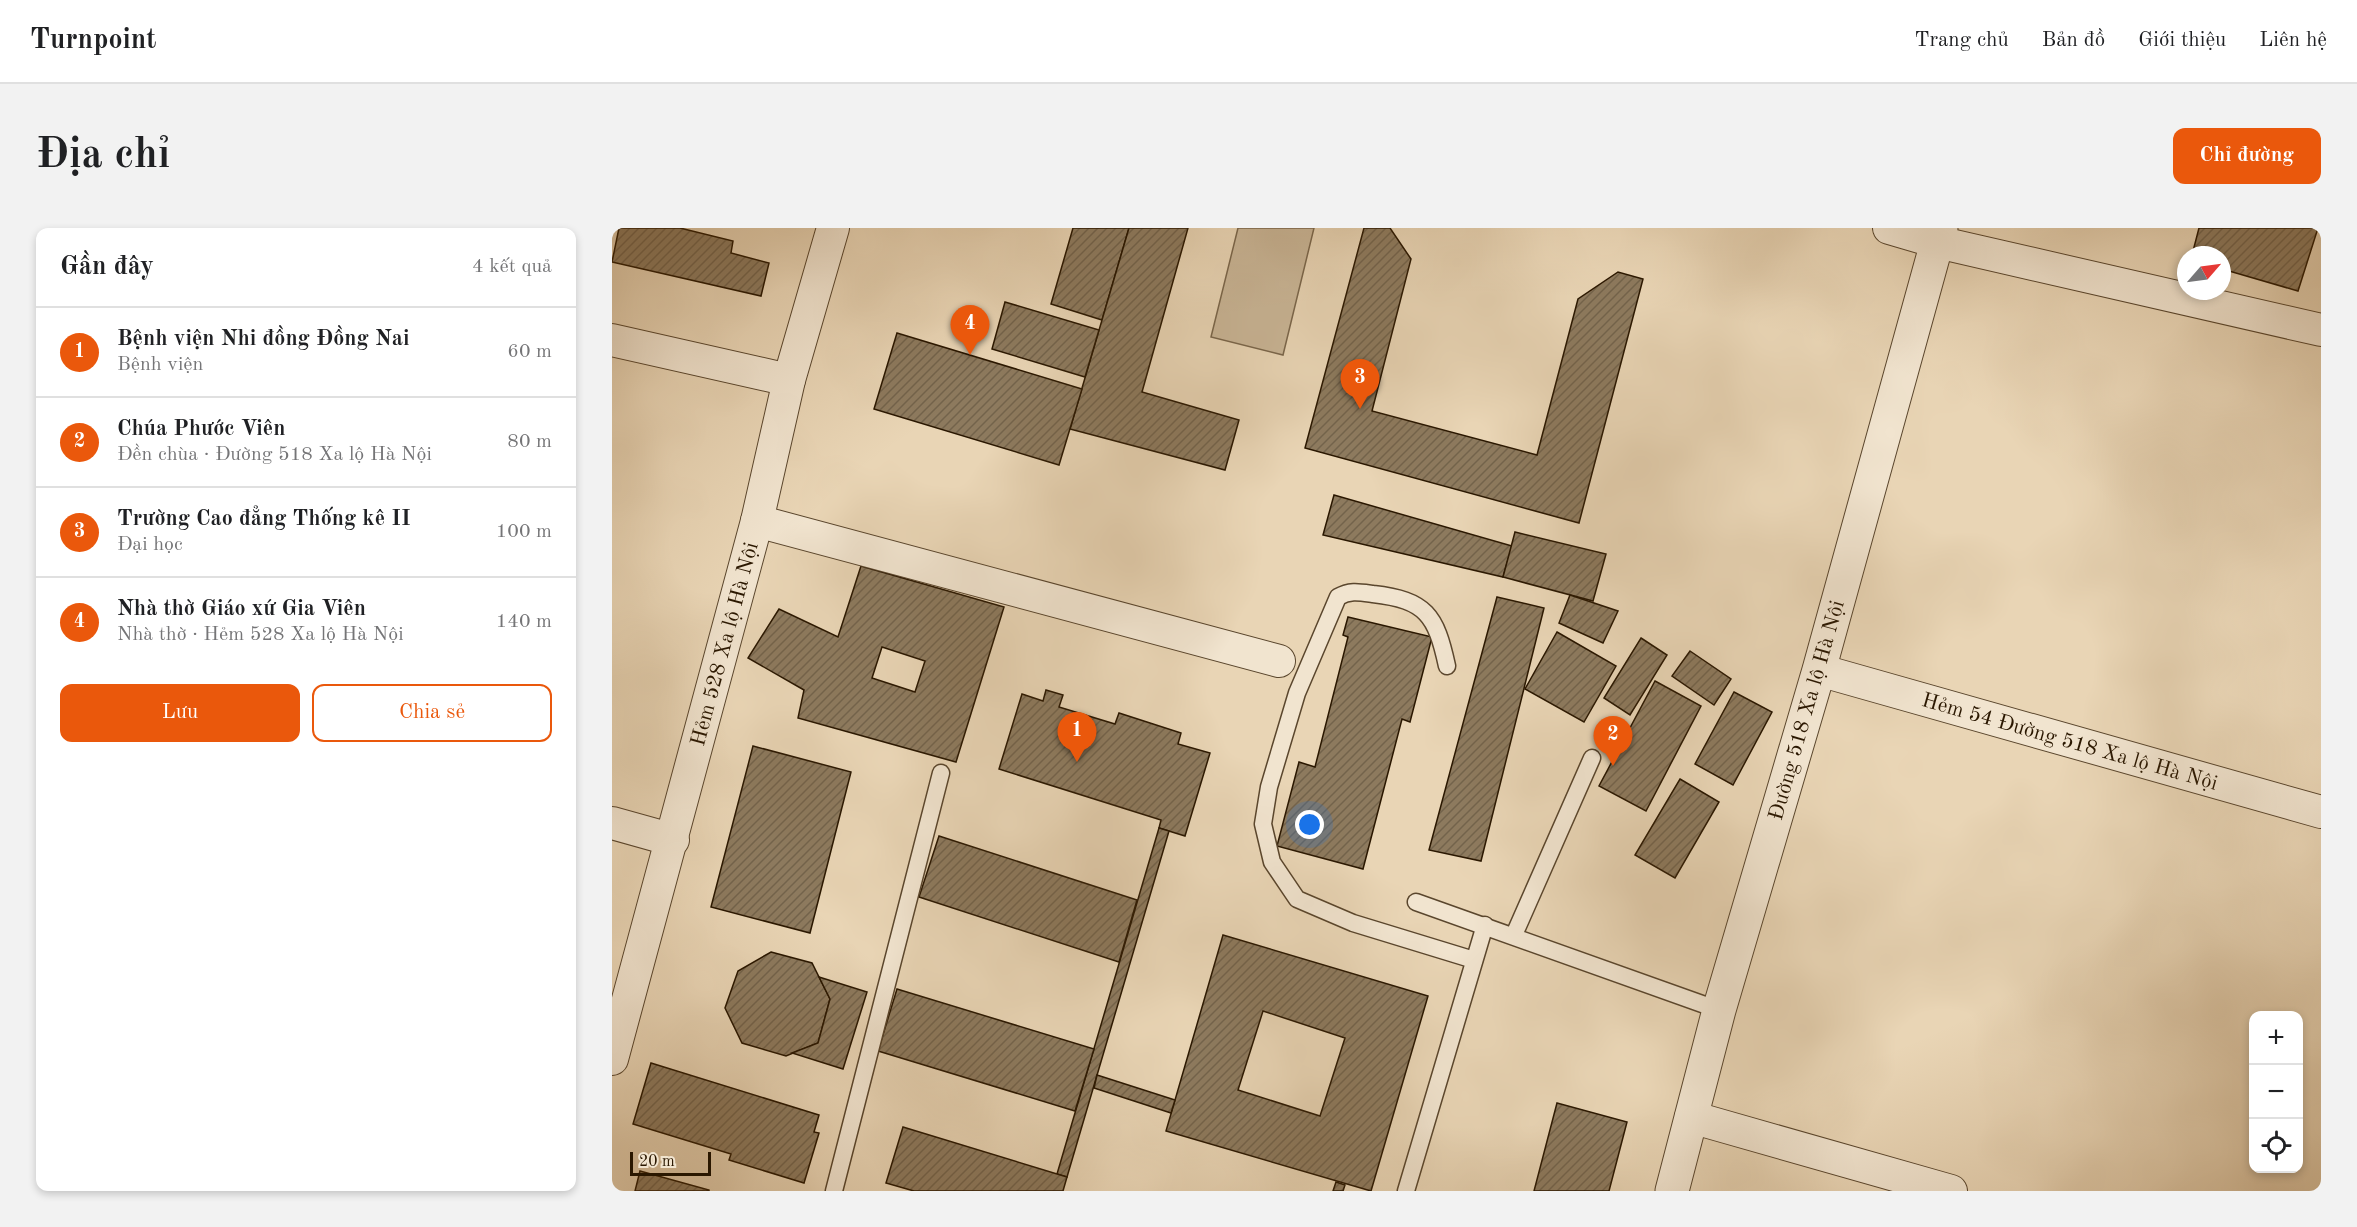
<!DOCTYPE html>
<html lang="vi">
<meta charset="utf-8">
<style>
body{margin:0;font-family:"Old Standard TT",serif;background:#f2f2f2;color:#202124}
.controls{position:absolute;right:18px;bottom:18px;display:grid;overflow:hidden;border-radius:12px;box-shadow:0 3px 9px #0003}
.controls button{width:54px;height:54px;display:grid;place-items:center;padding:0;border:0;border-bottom:2px solid #e0e0e0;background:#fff;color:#202124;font:30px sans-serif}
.compass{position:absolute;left:1565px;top:18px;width:54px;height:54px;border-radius:50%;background:#fff;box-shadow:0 3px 9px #0003;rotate:62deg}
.scale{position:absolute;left:18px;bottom:15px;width:81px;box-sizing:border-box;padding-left:6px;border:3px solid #2a1700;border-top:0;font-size:16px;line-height:21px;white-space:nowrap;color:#2a1700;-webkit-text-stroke:4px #f1e4cf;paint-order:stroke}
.you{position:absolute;left:698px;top:597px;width:21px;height:21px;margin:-15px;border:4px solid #fff;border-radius:50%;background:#1a73e8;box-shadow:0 0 0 9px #1a73e833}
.badge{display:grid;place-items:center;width:39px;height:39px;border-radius:50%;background:#ea580c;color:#fff;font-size:20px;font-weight:700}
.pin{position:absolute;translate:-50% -50px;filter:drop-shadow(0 2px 3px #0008)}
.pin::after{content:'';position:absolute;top:32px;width:21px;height:18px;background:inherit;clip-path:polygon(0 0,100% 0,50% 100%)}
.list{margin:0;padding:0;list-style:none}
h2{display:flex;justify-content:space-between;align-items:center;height:78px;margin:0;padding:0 24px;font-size:26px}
h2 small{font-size:20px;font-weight:400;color:#757577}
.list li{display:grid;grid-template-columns:39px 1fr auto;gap:18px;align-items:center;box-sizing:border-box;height:90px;padding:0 24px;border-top:2px solid #e0e0e0}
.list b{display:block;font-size:22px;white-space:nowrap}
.list p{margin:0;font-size:20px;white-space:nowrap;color:#757577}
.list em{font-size:20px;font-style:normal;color:#757577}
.actions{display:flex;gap:12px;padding:18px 24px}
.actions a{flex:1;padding:14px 0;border:2px solid #ea580c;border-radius:12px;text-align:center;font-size:21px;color:#ea580c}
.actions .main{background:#ea580c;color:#fff}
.icon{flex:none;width:33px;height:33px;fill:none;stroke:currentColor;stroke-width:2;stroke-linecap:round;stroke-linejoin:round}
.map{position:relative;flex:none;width:1709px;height:963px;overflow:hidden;border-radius:12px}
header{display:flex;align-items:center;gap:36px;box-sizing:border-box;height:84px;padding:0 30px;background:#fff;border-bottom:2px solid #e0e0e0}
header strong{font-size:28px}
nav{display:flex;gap:33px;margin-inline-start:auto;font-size:21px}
.intro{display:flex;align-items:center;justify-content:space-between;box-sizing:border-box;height:144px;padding:0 36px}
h1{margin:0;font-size:42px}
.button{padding:15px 27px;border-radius:12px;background:#ea580c;color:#fff;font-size:21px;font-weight:700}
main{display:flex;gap:36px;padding:0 36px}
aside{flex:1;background:#fff;border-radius:12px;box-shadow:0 3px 9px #0003}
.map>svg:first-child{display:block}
.green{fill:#c9b596;stroke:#7a664b;stroke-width:1.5}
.building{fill:url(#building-hatch);stroke:#2a1700;stroke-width:1.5;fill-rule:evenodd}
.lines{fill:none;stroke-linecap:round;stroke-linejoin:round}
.service-casing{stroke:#5a462d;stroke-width:19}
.minor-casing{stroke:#5a462d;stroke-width:34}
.tertiary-casing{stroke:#5a462d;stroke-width:35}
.service{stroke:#f1e4cf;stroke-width:16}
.minor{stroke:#f1e4cf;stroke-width:32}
.tertiary{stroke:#f1e4cf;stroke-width:33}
.labels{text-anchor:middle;stroke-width:4.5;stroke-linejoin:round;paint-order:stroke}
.street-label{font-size:21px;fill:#2a1700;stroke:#f1e4cf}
</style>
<header>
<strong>Turnpoint</strong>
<nav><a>Trang chủ</a><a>Bản đồ</a><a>Giới thiệu</a><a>Liên hệ</a></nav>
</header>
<div class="intro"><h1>Địa chỉ</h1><a class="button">Chỉ đường</a></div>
<main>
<aside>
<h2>Gần đây<small>4 kết quả</small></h2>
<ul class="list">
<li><span class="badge">1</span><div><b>Bệnh viện Nhi đồng Đồng Nai</b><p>Bệnh viện</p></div><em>60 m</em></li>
<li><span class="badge">2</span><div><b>Chúa Phước Viên</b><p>Đền chùa · Đường 518 Xa lộ Hà Nội</p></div><em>80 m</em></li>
<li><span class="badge">3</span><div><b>Trường Cao đẳng Thống kê II</b><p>Đại học</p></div><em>100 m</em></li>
<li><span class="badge">4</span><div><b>Nhà thờ Giáo xứ Gia Viên</b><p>Nhà thờ · Hẻm 528 Xa lộ Hà Nội</p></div><em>140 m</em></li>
</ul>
<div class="actions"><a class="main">Lưu</a><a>Chia sẻ</a></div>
</aside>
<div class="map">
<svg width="1709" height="963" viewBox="0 0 1709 963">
<defs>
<pattern id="building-hatch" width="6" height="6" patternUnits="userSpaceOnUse" patternTransform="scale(1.5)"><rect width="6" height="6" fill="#8d7a5e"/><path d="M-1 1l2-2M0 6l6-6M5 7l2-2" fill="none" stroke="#73634b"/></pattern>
</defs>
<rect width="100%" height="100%" fill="#e9d5b5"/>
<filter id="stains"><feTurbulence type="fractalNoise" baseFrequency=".00333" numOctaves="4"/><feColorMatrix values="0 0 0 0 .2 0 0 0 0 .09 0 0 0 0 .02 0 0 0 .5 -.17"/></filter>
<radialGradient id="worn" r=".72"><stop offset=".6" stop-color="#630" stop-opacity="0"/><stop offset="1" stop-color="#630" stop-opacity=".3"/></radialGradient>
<!-- green -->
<polygon class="green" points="626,0 702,0 671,127 599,109"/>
<!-- building -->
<g class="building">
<polygon points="7,0 68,0 121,13 119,25 157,35 149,68 0,34"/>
<polygon points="461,0 517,0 490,92 439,76"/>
<polygon points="517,0 576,0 530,164 627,192 613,242 458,201"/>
<polygon points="752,0 778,0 799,31 760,183 925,227 966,71 1006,44 1031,51 967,295 693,220"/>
<polygon points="1587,0 1706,0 1686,63 1610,41 1610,27 1580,27"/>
<polygon points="393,74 487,102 473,149 380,121"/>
<polygon points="285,105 470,161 447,237 262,181"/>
<polygon points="722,267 900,318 891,349 711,307"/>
<polygon points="903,304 994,326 981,373 891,349"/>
<path d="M249,338L392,379L344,534L186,490L192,462L136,430L167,381L226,409ZM270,419L313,433L303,464L260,450Z"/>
<polygon points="958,367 1006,383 991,415 947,395"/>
<polygon points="885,369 932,380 869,633 817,622"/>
<polygon points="736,389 820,409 798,494 790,491 751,641 665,618 687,534 703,539 736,409 731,407"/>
<polygon points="945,404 1004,438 972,494 913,461"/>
<polygon points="1029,410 1055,427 1018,487 992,470"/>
<polygon points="1078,423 1119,451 1102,477 1060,448"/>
<polygon points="1043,453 1089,478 1034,583 987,558"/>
<polygon points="434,462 451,467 447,479 503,496 507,485 569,505 566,516 598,525 573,608 547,600 549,592 387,541 410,466 431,473"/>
<polygon points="1122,464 1160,484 1121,557 1083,536"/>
<polygon points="141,518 239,544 198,705 99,679"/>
<polygon points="1068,551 1107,574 1063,650 1023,627"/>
<polygon points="547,600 557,603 455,949 445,946"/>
<polygon points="327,608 525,672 507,734 307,669"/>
<path d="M611,707L816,768L759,963L554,903ZM651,783L733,810L708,888L626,862Z"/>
<polygon points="159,724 200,735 218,771 206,815 174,828 130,815 113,780 126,743"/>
<polygon points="207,749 255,764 231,841 180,825 206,815 218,771"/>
<polygon points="285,761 482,821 463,883 266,823"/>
<polygon points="39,835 207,887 202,904 207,905 192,955 117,932 119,926 21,896"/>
<polygon points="485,847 563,872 559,885 482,860"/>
<polygon points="945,875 1015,894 997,963 922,963"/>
<polygon points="291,899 455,949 451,963 302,963 274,955"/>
<polygon points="28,943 97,962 97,963 23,963"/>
<polygon points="724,954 733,957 731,963 721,963"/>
</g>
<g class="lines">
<defs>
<g id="service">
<path d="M835,438C824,387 814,372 761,366C747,364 738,362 726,369L685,465L657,559L651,596L660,634L685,671L741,695L862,732"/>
<polyline points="804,674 1107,782"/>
<polyline points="902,707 980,530"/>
<polyline points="222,963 329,545"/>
<polyline points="794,963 873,697"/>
</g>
<g id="minor">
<polyline points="1277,0 1325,14 1709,102"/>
<polyline points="0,112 177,152"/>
<polyline points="145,293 667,433"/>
<polyline points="1207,442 1709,584"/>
<polyline points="0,595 61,612"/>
<polyline points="0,831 145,293 177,152 221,0"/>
<polyline points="1079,889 1339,963"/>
</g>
<polyline id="tertiary" points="1060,963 1107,782 1207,442 1329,0"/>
</defs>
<!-- service casing -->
<use href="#service" class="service-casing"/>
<!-- minor casing -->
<use href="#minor" class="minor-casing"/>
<!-- tertiary casing -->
<use href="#tertiary" class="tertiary-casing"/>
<!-- service -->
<use href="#service" class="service"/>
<!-- minor -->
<use href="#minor" class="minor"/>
<!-- tertiary -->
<use href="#tertiary" class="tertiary"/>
</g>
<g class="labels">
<!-- street labels -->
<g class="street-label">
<text transform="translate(112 416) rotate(-75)" y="7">Hẻm 528 Xa lộ Hà Nội</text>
<text transform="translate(1194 482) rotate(-74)" y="7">Đường 518 Xa lộ Hà Nội</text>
<text transform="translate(1458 513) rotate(16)" y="7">Hẻm 54 Đường 518 Xa lộ Hà Nội</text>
</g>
</g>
<rect width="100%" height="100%" filter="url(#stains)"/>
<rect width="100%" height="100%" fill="url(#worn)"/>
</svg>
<div class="controls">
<button>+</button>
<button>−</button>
<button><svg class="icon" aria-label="locate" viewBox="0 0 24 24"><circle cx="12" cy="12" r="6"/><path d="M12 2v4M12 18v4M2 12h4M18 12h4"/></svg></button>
</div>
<svg class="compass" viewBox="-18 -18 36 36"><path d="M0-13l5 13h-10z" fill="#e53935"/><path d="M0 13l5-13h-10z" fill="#757577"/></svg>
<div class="scale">20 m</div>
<div class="you"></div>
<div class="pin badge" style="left:465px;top:534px">1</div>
<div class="pin badge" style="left:1001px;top:538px">2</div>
<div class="pin badge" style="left:748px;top:181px">3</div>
<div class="pin badge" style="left:358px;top:127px">4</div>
</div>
</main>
